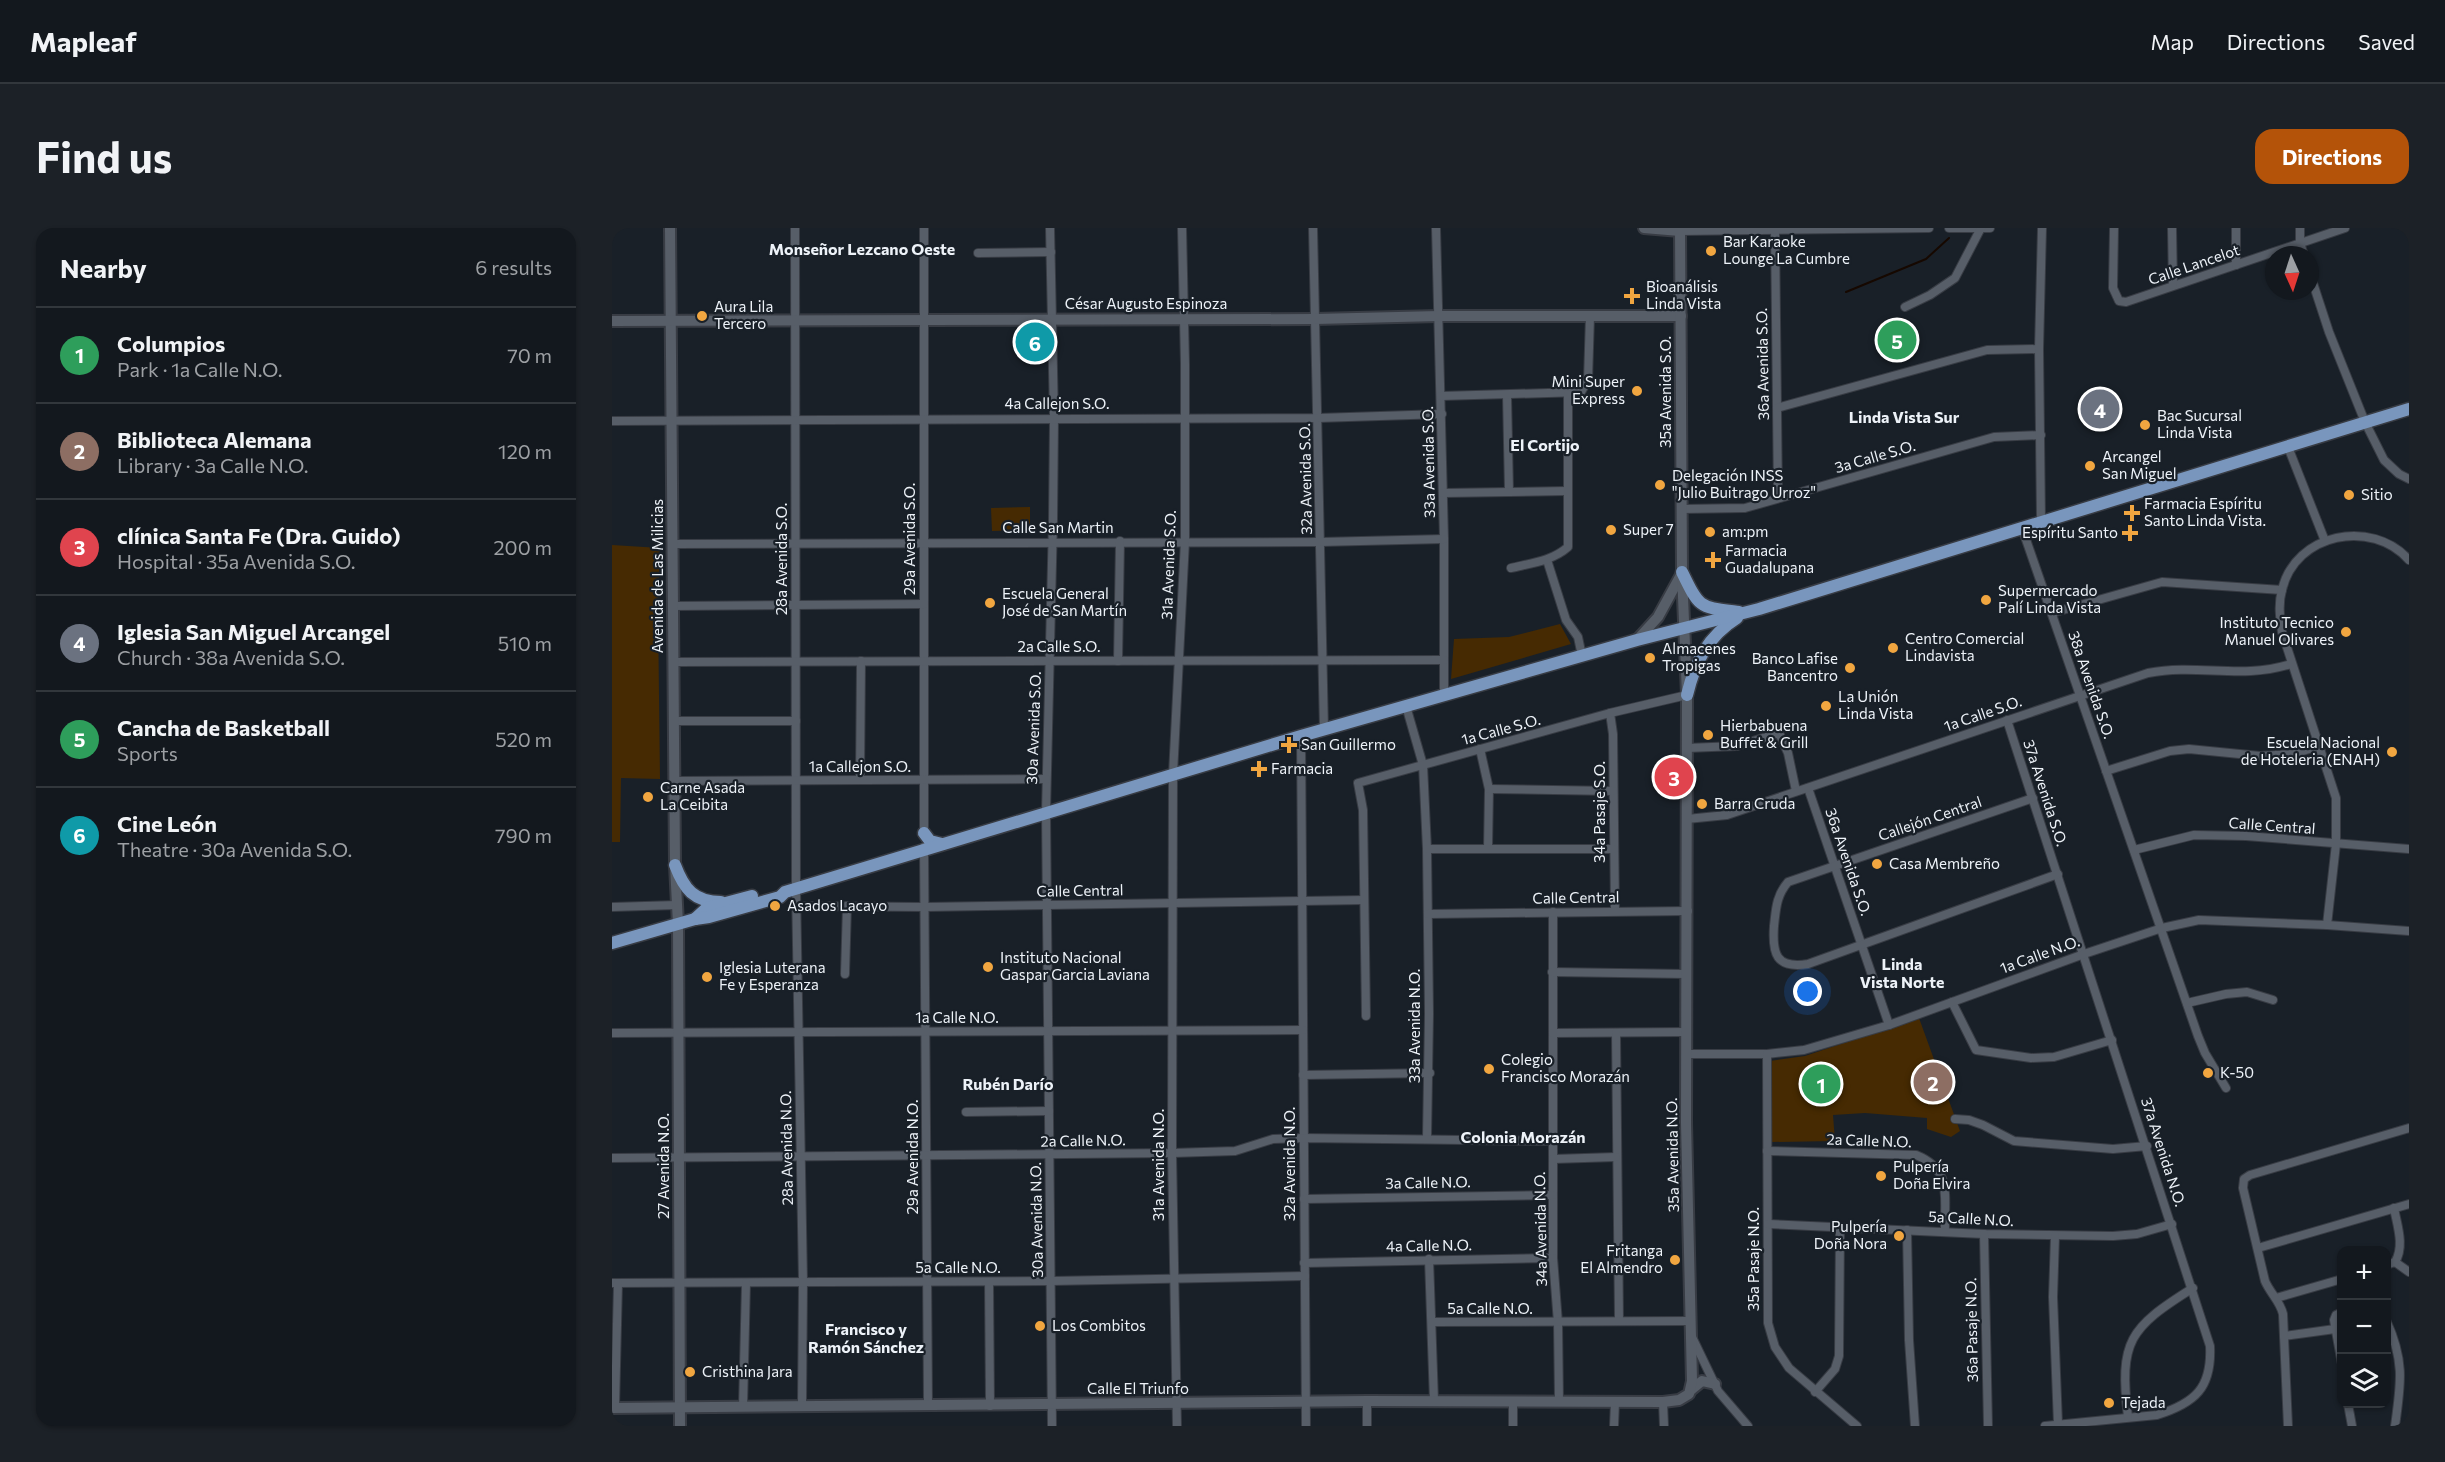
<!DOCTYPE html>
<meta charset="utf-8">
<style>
body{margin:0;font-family:Commissioner,sans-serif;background:#1c2127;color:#f1f3f6}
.controls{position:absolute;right:18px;bottom:18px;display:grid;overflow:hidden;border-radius:12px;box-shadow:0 2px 4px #0004}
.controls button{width:54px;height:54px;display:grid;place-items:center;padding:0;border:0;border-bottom:2px solid #32373c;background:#13181e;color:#f1f3f6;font:30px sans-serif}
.compass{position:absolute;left:1653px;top:18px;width:54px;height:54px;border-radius:50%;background:#13181e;box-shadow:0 2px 4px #0004;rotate:177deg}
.you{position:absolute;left:1196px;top:764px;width:21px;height:21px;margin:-15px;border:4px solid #fff;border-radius:50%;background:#1a73e8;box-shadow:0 0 0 9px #1a73e833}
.badge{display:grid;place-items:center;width:39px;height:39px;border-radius:50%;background:#b45309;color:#fff;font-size:20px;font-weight:700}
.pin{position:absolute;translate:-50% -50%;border:3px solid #fff;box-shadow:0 2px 6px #0006}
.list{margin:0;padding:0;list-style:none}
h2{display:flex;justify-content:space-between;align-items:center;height:78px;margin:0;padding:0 24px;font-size:26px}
h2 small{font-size:20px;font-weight:400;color:#9da0a4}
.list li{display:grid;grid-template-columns:39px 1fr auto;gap:18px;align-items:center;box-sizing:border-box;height:96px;padding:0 24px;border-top:2px solid #32373c}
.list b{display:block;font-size:22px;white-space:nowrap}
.list p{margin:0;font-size:20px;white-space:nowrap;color:#9da0a4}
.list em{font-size:20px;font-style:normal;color:#9da0a4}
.icon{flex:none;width:33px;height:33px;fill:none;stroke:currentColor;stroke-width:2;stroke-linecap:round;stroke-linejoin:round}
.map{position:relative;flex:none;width:1797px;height:1198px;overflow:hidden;border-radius:18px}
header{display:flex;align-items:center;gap:36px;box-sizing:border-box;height:84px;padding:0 30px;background:#13181e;border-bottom:2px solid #32373c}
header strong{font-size:28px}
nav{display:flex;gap:33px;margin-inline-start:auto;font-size:21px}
.intro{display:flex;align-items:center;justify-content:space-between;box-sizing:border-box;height:144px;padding:0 36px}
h1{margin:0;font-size:42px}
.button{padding:15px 27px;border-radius:18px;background:#b45309;color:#fff;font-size:21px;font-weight:700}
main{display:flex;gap:36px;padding:0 36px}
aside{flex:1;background:#13181e;border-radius:18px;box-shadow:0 2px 4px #0004}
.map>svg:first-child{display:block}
.green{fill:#462a02}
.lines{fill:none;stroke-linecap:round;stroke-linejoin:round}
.stream{stroke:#160800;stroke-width:2}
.street-casing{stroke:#383c44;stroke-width:10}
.secondary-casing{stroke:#383c44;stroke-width:14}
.primary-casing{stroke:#383c44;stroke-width:15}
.street{stroke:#575e68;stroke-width:8}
.secondary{stroke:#575e68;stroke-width:10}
.primary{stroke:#7996bd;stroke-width:12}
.poi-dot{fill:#f1a640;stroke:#192028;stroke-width:2}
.labels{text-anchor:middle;stroke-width:4.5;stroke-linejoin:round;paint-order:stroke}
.poi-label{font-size:15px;fill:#edf2f8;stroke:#192028;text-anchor:start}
.street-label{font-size:15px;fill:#edf2f8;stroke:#192028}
.neighbourhood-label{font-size:16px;font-weight:bold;fill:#edf2f8;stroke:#192028}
</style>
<header>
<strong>Mapleaf</strong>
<nav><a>Map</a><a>Directions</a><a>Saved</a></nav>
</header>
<div class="intro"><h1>Find us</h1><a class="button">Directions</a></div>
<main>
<aside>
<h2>Nearby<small>6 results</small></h2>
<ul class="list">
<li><span class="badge" style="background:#2e9e5b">1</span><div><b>Columpios</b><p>Park · 1a Calle N.O.</p></div><em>70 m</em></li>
<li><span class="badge" style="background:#8d6e63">2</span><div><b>Biblioteca Alemana</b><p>Library · 3a Calle N.O.</p></div><em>120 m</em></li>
<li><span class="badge" style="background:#e0444e">3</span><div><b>clínica Santa Fe (Dra. Guido)</b><p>Hospital · 35a Avenida S.O.</p></div><em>200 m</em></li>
<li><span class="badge" style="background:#6b7280">4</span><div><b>Iglesia San Miguel Arcangel</b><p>Church · 38a Avenida S.O.</p></div><em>510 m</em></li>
<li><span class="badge" style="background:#2e9e5b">5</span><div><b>Cancha de Basketball</b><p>Sports</p></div><em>520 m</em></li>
<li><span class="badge" style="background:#0f9aa8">6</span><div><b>Cine León</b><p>Theatre · 30a Avenida S.O.</p></div><em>790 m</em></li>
</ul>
</aside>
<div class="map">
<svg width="1797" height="1198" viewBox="0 0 1797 1198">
<rect width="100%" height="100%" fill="#192028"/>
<!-- green -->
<g class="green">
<polygon points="1291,90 1302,128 1280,134 1268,96"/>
<polygon points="418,279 418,302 380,303 379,280"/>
<polygon points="0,317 48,320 46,383 48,551 9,550 8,614 0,614"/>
<polygon points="948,396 959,416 839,451 842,411 897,409"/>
<polygon points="1307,790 1348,903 1339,909 1315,901 1315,890 1253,885 1221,887 1223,913 1159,914 1158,833 1193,828"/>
</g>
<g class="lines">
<!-- stream -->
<polyline class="stream" points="1234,64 1314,31 1337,10"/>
<defs>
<g id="street">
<polyline points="183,0 184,661 191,1054 190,1178"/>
<polyline points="312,0 312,607"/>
<polyline points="438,0 442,189 441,293 434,584 440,1198"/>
<polyline points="701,0 712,502"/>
<polyline points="824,0 832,311 832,467"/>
<polyline points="1337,0 1378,0"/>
<polyline points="1502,0 1501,60 1507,73 1514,74 1733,0"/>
<polyline points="1560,0 1561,57"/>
<polyline points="1624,0 1624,37"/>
<polyline points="1688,0 1688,15 1692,27"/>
<polyline points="1163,2 1166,270"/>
<polyline points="1068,3 1317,0"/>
<polyline points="366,25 439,24"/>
<polyline points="1698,46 1717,104 1753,194 1772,232 1787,246 1797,251"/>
<polyline points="1293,79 1318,67 1343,50 1369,0"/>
<polyline points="895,167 897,264"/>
<polyline points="829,168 969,164 976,152 978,88"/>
<polyline points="1165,180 1375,122 1427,121"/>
<polyline points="0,193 706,190 830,186"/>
<polyline points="1676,219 1713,313"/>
<polyline points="831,265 955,263"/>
<polyline points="1069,281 1133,280 1382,209 1429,207"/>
<polyline points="1429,294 1427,121 1430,0"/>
<polyline points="1410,300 1586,808 1593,825 1614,860"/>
<polyline points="61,316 708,314 832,311"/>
<polyline points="935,332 954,392 966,409 970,428"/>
<path d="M899,340C920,335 940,333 956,319V166"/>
<polyline points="61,378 312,376"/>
<polyline points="1440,385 1550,354 1670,362"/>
<polyline points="506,433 508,313"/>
<polyline points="62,434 832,432"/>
<polyline points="794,478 811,537 815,621 817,786 815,910"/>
<polyline points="998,485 1001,506 1003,683"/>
<path d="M1395,492L1598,1118C1600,1160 1583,1175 1545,1187L1433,1198"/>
<polyline points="62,493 184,493"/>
<polyline points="689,508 694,1198"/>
<polyline points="1075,520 1125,518 1167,505 1176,525 1184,563"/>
<polyline points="868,521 877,561 876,621"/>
<polyline points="1494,543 1558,523 1577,521 1648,528 1681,526 1707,518"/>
<polyline points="248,552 249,433"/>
<polyline points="62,553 434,551"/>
<polyline points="1196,560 1277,797"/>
<polyline points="877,561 1001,563"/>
<path d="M1421,570L1176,654C1164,668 1164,681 1162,698C1160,726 1164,741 1196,736L1446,646"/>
<path d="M1075,591L1115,587L1536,445C1587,435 1628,452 1679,436"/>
<polyline points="312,619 316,1178"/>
<polyline points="815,621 1002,621"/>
<polyline points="1522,622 1582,607 1634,608 1797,621"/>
<polyline points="184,678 313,679 752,672"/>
<polyline points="0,679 65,677"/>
<polyline points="941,684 941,1030 946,1095 947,1174"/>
<polyline points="816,686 1076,683"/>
<path d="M1715,697L1724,616V570L1670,404C1668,390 1666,376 1670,362C1683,305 1760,290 1797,332"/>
<polyline points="940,744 1075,746"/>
<polyline points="233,746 235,678"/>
<polyline points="1340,774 1364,822 1419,830 1442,829 1500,812"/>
<polyline points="1575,775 1614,766 1635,764 1661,772"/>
<polyline points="754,788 751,582 746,555 998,485 1075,467"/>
<polyline points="0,805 691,802"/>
<polyline points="941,805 1075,804"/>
<polyline points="1004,805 1007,1093"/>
<polyline points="1075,826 1155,826 1192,822 1277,797 1472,726 1550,700 1587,692 1715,697 1797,703"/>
<polyline points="1155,826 1156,1095 1163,1119 1177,1140 1245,1198"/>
<polyline points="691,847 818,845"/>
<polyline points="354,884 437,883"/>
<polyline points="1343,891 1357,892 1371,897 1402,913 1501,921 1535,918"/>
<path d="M1155,923L1304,927C1341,942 1332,968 1333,1003"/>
<polyline points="0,930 560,925 623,923 661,911 691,910 941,913"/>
<polyline points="941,931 1004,929"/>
<polyline points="692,971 941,967"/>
<polyline points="1156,996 1372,1006 1501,1008 1525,1006 1560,996"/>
<polyline points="1295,1002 1297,1112 1303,1198"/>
<polyline points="1372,1006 1376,1198"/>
<polyline points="1443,1008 1441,1069 1446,1196"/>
<polyline points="1646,1020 1797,976"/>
<polyline points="817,1031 822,1173"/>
<polyline points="1783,1034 1797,1044"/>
<polyline points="692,1035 941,1030"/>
<path d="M1774,1037L1783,1034C1793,1018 1785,997 1782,980"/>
<polyline points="377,1054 378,1178"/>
<polyline points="0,1055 439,1053 693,1048"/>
<polyline points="1664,1070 1730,1051"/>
<polyline points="1730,1084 1724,1087 1722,1092 1730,1136"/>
<path d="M1774,1092C1793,1133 1789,1155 1783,1198"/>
<polyline points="820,1094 1078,1093"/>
<polyline points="1672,1108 1723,1101"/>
<polyline points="1080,1109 1106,1163 1136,1198"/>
<polyline points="1203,1164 1223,1141 1227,1128 1228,1000"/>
<polyline points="755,1173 755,1198"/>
<polyline points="901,1173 901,1198"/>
<polyline points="1051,1174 1052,1198"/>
<polyline points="1736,1176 1740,1198"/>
<polyline points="131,1179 134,1055"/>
<polyline points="3,1180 6,1055"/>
<path d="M1516,1189C1507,1113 1517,1100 1581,1060"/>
<polyline points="565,1198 560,925 561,546 573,313 573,136 570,0"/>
<polyline points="1002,1198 1003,1174"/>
<path d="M1676,1198L1671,1086C1668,1073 1658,1065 1653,1053L1631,960L1632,951L1638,947L1797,900"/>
</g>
<g id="secondary">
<polyline points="58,0 63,637 66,696 68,1198"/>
<polyline points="1032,0 1068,3"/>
<polyline points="0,93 703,91 827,88 1069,88"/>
<polyline points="1025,412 1046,389 1069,347"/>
<polyline points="1079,1162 1090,1153 1103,1156"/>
<polyline points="0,1180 755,1173 1051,1174 1067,1172 1077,1166 1080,1153 1074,895 1075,467 1070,344 1068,0"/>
</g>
<g id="primary">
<path d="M1070,344C1088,381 1087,379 1127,384"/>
<path d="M1075,467C1083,434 1096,408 1125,390"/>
<polyline points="312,605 318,613 330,616"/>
<path d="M63,637C72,661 82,674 109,674"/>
<polyline points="83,691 95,680 140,668"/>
<polyline points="0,715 83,691 97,689 168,669 173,664 689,508 1025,412 1147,381 1797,181"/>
</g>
</defs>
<!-- street casing -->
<use href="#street" class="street-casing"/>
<!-- secondary casing -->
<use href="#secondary" class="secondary-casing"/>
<!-- primary casing -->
<use href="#primary" class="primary-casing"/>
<!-- street -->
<use href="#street" class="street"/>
<!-- secondary -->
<use href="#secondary" class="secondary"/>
<!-- primary -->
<use href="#primary" class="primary"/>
</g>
<!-- markers -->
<g class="poi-dot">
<circle cx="1099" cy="23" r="6"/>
<path d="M1017 59h6v6h6v6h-6v6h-6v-6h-6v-6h6z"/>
<circle cx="90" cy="88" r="6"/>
<circle cx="1025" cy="163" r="6"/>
<circle cx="1533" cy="197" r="6"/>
<circle cx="1478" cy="238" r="6"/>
<circle cx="1048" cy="257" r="6"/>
<circle cx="1737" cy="267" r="6"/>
<path d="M1517 276h6v6h6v6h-6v6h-6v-6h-6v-6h6z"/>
<circle cx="999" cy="302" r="6"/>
<circle cx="1098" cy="304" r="6"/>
<path d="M1515 296h6v6h6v6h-6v6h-6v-6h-6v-6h6z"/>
<path d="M1098 323h6v6h6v6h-6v6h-6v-6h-6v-6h6z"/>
<circle cx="1374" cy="372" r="6"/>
<circle cx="378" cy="375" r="6"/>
<circle cx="1734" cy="404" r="6"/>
<circle cx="1281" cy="420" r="6"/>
<circle cx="1038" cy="430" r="6"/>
<circle cx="1238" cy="440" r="6"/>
<circle cx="1214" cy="478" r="6"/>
<circle cx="1096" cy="507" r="6"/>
<path d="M674 508h6v6h6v6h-6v6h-6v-6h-6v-6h6z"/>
<circle cx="1780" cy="524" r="6"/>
<path d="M644 532h6v6h6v6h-6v6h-6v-6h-6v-6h6z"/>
<circle cx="36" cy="569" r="6"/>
<circle cx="1090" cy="576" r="6"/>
<circle cx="1265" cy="636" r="6"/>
<circle cx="163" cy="678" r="6"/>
<circle cx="376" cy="739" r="6"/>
<circle cx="95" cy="749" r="6"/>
<circle cx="877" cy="841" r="6"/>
<circle cx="1596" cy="845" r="6"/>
<circle cx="1269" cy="948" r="6"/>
<circle cx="1287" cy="1008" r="6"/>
<circle cx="1063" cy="1032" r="6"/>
<circle cx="428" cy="1098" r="6"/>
<circle cx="78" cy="1144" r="6"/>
<circle cx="1497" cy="1175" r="6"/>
</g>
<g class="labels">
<!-- poi labels -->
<g class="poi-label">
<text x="1111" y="19">Bar Karaoke<tspan x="1111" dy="17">Lounge La Cumbre</tspan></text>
<text x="1034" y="64">Bioanálisis<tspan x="1034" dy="17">Linda Vista</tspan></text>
<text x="102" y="84">Aura Lila<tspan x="102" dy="17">Tercero</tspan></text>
<text x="1013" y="159" text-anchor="end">Mini Super<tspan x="1013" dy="17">Express</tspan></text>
<text x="1545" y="193">Bac Sucursal<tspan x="1545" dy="17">Linda Vista</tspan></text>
<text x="1490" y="234">Arcangel<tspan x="1490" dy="17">San Miguel</tspan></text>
<text x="1060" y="253">Delegación INSS<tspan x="1060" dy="17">"Julio Buitrago Urroz"</tspan></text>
<text x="1749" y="272">Sitio</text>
<text x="1532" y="281">Farmacia Espíritu<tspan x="1532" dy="17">Santo Linda Vista.</tspan></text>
<text x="1011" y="307">Super 7</text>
<text x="1110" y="309">am:pm</text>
<text x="1506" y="310" text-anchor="end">Espíritu Santo</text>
<text x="1113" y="328">Farmacia<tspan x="1113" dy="17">Guadalupana</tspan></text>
<text x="1386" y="368">Supermercado<tspan x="1386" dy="17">Palí Linda Vista</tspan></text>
<text x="390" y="371">Escuela General<tspan x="390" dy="17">José de San Martín</tspan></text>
<text x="1722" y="400" text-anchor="end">Instituto Tecnico<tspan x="1722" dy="17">Manuel Olivares</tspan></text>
<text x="1293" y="416">Centro Comercial<tspan x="1293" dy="17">Lindavista</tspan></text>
<text x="1050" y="426">Almacenes<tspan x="1050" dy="17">Tropigas</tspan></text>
<text x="1226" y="436" text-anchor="end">Banco Lafise<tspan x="1226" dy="17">Bancentro</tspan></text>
<text x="1226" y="474">La Unión<tspan x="1226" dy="17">Linda Vista</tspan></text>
<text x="1108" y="503">Hierbabuena<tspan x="1108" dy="17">Buffet &amp; Grill</tspan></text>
<text x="1768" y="520" text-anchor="end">Escuela Nacional<tspan x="1768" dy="17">de Hoteleria (ENAH)</tspan></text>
<text x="689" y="522">San Guillermo</text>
<text x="659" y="546">Farmacia</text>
<text x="48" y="565">Carne Asada<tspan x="48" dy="17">La Ceibita</tspan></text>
<text x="1102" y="581">Barra Cruda</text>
<text x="1277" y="641">Casa Membreño</text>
<text x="175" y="683">Asados Lacayo</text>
<text x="388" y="735">Instituto Nacional<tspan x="388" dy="17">Gaspar Garcia Laviana</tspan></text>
<text x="107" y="745">Iglesia Luterana<tspan x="107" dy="17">Fe y Esperanza</tspan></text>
<text x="889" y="837">Colegio<tspan x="889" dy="17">Francisco Morazán</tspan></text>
<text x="1608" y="850">K-50</text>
<text x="1281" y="944">Pulpería<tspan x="1281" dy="17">Doña Elvira</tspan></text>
<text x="1275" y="1004" text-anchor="end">Pulpería<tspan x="1275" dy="17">Doña Nora</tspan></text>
<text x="1051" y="1028" text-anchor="end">Fritanga<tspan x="1051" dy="17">El Almendro</tspan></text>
<text x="440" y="1103">Los Combitos</text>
<text x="90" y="1149">Cristhina Jara</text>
<text x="1509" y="1180">Tejada</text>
</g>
<!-- street labels -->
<g class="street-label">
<text transform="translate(1582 37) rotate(-19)" y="5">Calle Lancelot</text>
<text x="534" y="81">César Augusto Espinoza</text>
<text transform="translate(1151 136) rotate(-91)" y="5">36a Avenida S.O.</text>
<text transform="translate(1054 164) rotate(-90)" y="5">35a Avenida S.O.</text>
<text x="445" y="181">4a Callejon S.O.</text>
<text transform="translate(1263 229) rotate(-16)" y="5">3a Calle S.O.</text>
<text transform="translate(817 234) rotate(-91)" y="5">33a Avenida S.O.</text>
<text transform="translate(694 251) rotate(-91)" y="5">32a Avenida S.O.</text>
<text x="446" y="305">Calle San Martin</text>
<text transform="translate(298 311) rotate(-90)" y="5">29a Avenida S.O.</text>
<text transform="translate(170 331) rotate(-90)" y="5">28a Avenida S.O.</text>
<text transform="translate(557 337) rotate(-88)" y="5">31a Avenida S.O.</text>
<text transform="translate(46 348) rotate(-90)" y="5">Avenida de Las Milicias</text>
<text x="447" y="424">2a Calle S.O.</text>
<text transform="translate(1479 457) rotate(71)" y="5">38a Avenida S.O.</text>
<text transform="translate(1371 486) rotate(-19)" y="5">1a Calle S.O.</text>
<text transform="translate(422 500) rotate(-88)" y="5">30a Avenida S.O.</text>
<text transform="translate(889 502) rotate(-15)" y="5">1a Calle S.O.</text>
<text x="248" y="544">1a Callejon S.O.</text>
<text transform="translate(1433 565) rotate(72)" y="5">37a Avenida S.O.</text>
<text transform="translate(988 584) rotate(-90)" y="5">34a Pasaje S.O.</text>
<text transform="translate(1318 591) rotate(-19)" y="5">Callejón Central</text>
<text transform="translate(1660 598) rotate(4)" y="5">Calle Central</text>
<text transform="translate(1236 634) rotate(71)" y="5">36a Avenida S.O.</text>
<text transform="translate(468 663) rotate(-1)" y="5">Calle Central</text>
<text transform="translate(964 670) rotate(-1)" y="5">Calle Central</text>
<text transform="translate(1428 727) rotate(-20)" y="5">1a Calle N.O.</text>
<text x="345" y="795">1a Calle N.O.</text>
<text transform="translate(803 798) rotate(-90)" y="5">33a Avenida N.O.</text>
<text transform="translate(471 913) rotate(-1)" y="5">2a Calle N.O.</text>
<text transform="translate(1257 913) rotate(2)" y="5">2a Calle N.O.</text>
<text transform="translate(175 920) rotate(-91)" y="5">28a Avenida N.O.</text>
<text transform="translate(1551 924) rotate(72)" y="5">37a Avenida N.O.</text>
<text transform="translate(1061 927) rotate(-91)" y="5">35a Avenida N.O.</text>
<text transform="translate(301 929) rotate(-90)" y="5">29a Avenida N.O.</text>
<text transform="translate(678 936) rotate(-90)" y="5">32a Avenida N.O.</text>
<text transform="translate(547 937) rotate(-90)" y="5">31a Avenida N.O.</text>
<text transform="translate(52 938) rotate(-90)" y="5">27 Avenida N.O.</text>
<text transform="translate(816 955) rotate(-1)" y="5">3a Calle N.O.</text>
<text transform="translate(1359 991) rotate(3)" y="5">5a Calle N.O.</text>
<text transform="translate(425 992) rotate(-91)" y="5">30a Avenida N.O.</text>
<text transform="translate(929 1001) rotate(-91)" y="5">34a Avenida N.O.</text>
<text transform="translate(817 1018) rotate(-1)" y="5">4a Calle N.O.</text>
<text transform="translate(1142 1031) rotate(-90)" y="5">35a Pasaje N.O.</text>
<text x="346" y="1045">5a Calle N.O.</text>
<text x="878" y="1086">5a Calle N.O.</text>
<text transform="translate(1360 1102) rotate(-91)" y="5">36a Pasaje N.O.</text>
<text x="526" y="1166">Calle El Triunfo</text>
</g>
<!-- neighbourhood labels -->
<g class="neighbourhood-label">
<text x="250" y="27">Monseñor Lezcano Oeste</text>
<text x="1292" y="195">Linda Vista Sur</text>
<text x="933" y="223">El Cortijo</text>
<text x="1290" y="742">Linda<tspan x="1290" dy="18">Vista Norte</tspan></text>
<text x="396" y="862">Rubén Darío</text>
<text x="911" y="915">Colonia Morazán</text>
<text x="254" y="1107">Francisco y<tspan x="254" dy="18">Ramón Sánchez</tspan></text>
</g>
</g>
</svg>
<div class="controls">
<button>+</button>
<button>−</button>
<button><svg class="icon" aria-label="layers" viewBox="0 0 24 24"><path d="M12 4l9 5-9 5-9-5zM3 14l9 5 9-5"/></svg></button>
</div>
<svg class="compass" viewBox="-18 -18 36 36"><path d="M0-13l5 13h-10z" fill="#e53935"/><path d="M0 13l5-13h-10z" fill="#9da0a4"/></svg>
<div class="you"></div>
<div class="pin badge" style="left:1209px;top:856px;background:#2e9e5b">1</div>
<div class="pin badge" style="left:1321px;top:854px;background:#8d6e63">2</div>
<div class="pin badge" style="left:1062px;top:549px;background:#e0444e">3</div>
<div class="pin badge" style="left:1488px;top:181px;background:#6b7280">4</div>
<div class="pin badge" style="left:1285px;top:112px;background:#2e9e5b">5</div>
<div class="pin badge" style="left:423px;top:114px;background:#0f9aa8">6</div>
</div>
</main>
